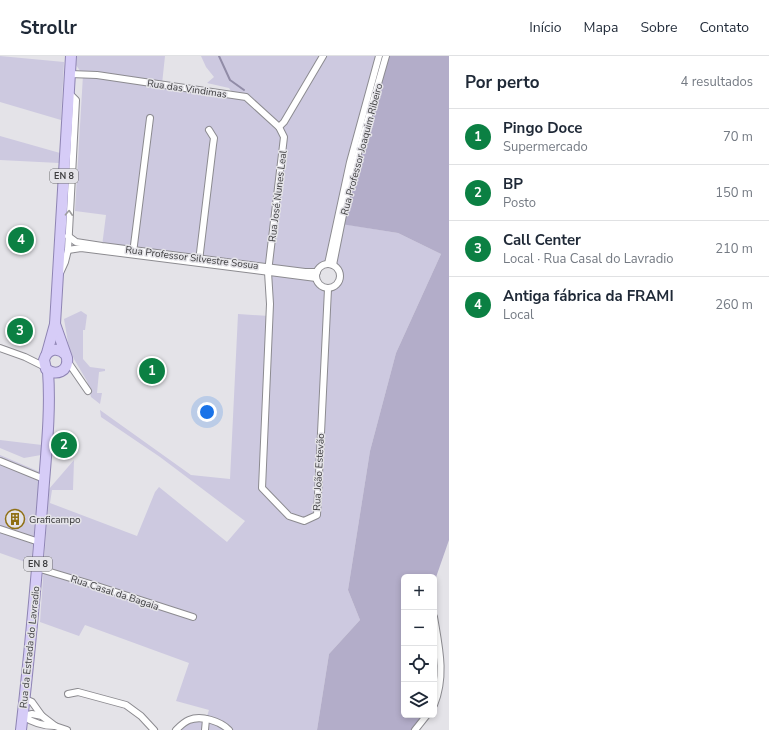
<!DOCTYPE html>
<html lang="pt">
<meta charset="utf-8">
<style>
body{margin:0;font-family:"Nunito Sans",sans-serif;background:#f6f6f7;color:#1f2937}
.controls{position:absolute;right:12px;bottom:12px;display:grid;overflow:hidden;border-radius:6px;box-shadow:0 2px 6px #0003}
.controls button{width:36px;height:36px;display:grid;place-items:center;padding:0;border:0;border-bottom:1px solid #e0e1e3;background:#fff;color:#1f2937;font:20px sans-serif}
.you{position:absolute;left:207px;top:356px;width:14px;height:14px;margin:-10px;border:3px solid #fff;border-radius:50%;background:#1a73e8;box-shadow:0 0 0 6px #1a73e833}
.badge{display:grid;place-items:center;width:26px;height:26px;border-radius:50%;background:#0b8043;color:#fff;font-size:13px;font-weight:700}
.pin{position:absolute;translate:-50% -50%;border:2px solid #fff;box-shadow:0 1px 4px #0006}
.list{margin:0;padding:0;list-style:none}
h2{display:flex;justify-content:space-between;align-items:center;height:52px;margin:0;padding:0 16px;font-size:17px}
h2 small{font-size:13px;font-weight:400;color:#747a83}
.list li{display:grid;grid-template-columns:26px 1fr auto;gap:12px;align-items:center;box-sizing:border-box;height:56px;padding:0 16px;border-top:1px solid #e0e1e3}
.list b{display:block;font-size:15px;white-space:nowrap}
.list p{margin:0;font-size:13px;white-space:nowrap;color:#747a83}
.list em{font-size:13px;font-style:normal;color:#747a83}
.icon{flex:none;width:22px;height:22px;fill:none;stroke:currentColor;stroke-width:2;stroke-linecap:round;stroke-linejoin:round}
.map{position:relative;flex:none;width:449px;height:674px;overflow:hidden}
header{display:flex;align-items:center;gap:24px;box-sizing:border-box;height:56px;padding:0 20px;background:#fff;border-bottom:1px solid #e0e1e3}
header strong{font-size:19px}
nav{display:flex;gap:22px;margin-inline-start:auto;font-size:14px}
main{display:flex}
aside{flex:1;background:#fff}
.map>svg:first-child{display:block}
.green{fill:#cdc9e0}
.forest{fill:#b3adc9}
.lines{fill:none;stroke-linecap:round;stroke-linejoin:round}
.stream{stroke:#918ca7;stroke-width:2}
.street-casing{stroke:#8c8b90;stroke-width:8}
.primary-casing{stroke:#8e84b3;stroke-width:12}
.street{stroke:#fff;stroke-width:6}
.primary{stroke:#d6ccf7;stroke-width:10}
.oneway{stroke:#9e9e9e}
.labels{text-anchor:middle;stroke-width:3;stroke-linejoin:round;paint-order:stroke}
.shield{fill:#e4e3e8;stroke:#6e6e71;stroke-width:1}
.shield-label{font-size:9px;font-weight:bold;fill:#3c3c3e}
.street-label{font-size:10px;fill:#3c3c3e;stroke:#e4e3e8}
.poi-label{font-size:10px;fill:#3c3c3e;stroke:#e4e3e8;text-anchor:start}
</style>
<header>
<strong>Strollr</strong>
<nav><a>Início</a><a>Mapa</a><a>Sobre</a><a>Contato</a></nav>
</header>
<main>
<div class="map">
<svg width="449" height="674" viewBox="0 0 449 674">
<rect width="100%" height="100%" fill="#e4e3e8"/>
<!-- green -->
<g class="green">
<polygon points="0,0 64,6 61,64 0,46"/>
<path d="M77,0H165L162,28L233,38L229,32L207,27L214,21L206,11L201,0H378L337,167L398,177L441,198L396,297L370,395L348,534L360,564L329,598L317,674H176L183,667L206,663L209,654L176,645L189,607L85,569L79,580L40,566L49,433L74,404L73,434H52L50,447L137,480L155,436L159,431L227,486L245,465L160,401L101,361L100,354L191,419L230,423L238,258L269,260L268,216L316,222C318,227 321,232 327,232C355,234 332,190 317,216L102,190L106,159L75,155L83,19L76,9Z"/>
<polygon points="0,80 60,97 59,107 0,104"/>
<polygon points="81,255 87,259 85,274 83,274 83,303 90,311 105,313 105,315 99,316 97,337 102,337 100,348 91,341 87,325 74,303 69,292 64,263"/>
<polygon points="0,384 42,389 41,399 24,402 0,392"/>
<polygon points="0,399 40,416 31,508 0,497"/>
</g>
<!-- forest -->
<polygon class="forest" points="387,0 449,0 449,484 434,527 434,521 404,521 404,659 428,659 415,674 317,674 329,598 360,564 348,534 370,395 396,297 441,198 398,177 341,168"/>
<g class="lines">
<!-- stream -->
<polyline class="stream" points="219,0 230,24 244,34"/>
<defs>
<g id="street">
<polyline points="70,18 97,19 246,41 279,71 284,81 268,216 270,248 262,432 289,460 304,465 317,459 328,233"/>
<polyline points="279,71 284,66 323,0"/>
<polyline points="68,180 76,186 102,190 305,216 317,216"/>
<polyline points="68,194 81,192 316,222"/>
<polyline points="133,197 150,62"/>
<polyline points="199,205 213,89 214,82 209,74"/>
<circle cx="328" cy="220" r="12"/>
<polyline points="328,208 350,106 379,0"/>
<polyline points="333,209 349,129 386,0"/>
<polyline points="60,217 65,206 68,194 76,44 69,37"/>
<polyline points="0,292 25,301 45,311"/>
<polyline points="68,306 88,335"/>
<polyline points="0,405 44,423"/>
<polyline points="0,473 39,486"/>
<polyline points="37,512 97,530 193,561"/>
<path d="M434,561C439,591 446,620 434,649"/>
<polyline points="68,638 78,636 126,649 141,660 154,674"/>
<polyline points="25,643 32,646 42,660"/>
<polyline points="23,660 32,658 42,660 55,670 67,674"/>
<path d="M23,660C33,667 42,670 55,670"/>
<path d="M176,674C180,670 184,666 189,664C201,659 220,665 229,674"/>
<polyline points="205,674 206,663"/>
<polyline points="415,674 427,659"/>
</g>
<g id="primary">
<path d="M55,268L67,302C69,315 56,321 46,313L44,304C47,293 58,290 66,299"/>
<polyline points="47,297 55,268 71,0"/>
<path d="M21,674C30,596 37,517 43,439C46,398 51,356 48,315"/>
</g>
</defs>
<!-- street casing -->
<use href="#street" class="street-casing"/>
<!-- primary casing -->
<use href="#primary" class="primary-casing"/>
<!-- street -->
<use href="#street" class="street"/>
<!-- primary -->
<use href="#primary" class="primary"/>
</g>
<!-- one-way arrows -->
<defs><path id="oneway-chevron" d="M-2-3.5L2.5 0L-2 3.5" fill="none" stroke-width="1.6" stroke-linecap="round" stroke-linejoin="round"/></defs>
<use class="oneway" href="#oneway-chevron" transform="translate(69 157) rotate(-87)"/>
<!-- icons -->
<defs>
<symbol id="building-ring" viewBox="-11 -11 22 22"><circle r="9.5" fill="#e4e3e8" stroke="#8f6f13" stroke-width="1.5"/><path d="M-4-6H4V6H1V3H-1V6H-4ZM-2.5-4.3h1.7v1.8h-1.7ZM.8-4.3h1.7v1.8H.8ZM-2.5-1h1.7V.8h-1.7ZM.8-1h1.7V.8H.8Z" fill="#8f6f13"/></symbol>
</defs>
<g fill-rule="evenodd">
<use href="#building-ring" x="4" y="452" width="22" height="22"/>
</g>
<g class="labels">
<!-- shield labels -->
<g class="shield">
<rect x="50" y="113" width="28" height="14" rx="3"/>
<rect x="24" y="501" width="28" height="14" rx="3"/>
</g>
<g class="shield-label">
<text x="64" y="123">EN 8</text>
<text x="38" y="511">EN 8</text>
</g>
<!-- street labels -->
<g class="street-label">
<text transform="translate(187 32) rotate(8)" y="4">Rua das Vindimas</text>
<text transform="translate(361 93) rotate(-75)" y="4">Rua Professor Joaquim Ribeiro</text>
<text transform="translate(277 140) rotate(-83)" y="4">Rua José Nunes Leal</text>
<text transform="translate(192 201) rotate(7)" y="4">Rua Professor Silvestre Sosua</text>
<text transform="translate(318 416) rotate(-87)" y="4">Rua João Estevão</text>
<text transform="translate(115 536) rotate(18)" y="4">Rua Casal da Bagaia</text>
<text transform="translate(29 591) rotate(-84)" y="4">Rua da Estrada do Lavradio</text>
</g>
<!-- poi labels -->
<g class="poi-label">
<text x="29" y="467">Graficampo</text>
</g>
</g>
</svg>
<div class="controls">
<button>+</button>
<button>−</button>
<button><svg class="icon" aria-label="locate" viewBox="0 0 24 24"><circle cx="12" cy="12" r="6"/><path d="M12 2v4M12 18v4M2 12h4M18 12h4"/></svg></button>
<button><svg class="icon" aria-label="layers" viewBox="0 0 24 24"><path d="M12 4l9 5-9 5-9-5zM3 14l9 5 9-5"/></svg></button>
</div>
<div class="you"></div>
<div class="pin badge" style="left:152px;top:315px">1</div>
<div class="pin badge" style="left:64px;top:389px">2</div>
<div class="pin badge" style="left:20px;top:275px">3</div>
<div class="pin badge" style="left:21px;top:184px">4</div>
</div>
<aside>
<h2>Por perto<small>4 resultados</small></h2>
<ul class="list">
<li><span class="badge">1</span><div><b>Pingo Doce</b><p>Supermercado</p></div><em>70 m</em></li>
<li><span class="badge">2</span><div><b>BP</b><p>Posto</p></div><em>150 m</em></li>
<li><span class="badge">3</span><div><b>Call Center</b><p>Local · Rua Casal do Lavradio</p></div><em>210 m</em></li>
<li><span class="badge">4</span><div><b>Antiga fábrica da FRAMI</b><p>Local</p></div><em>260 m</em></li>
</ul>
</aside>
</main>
